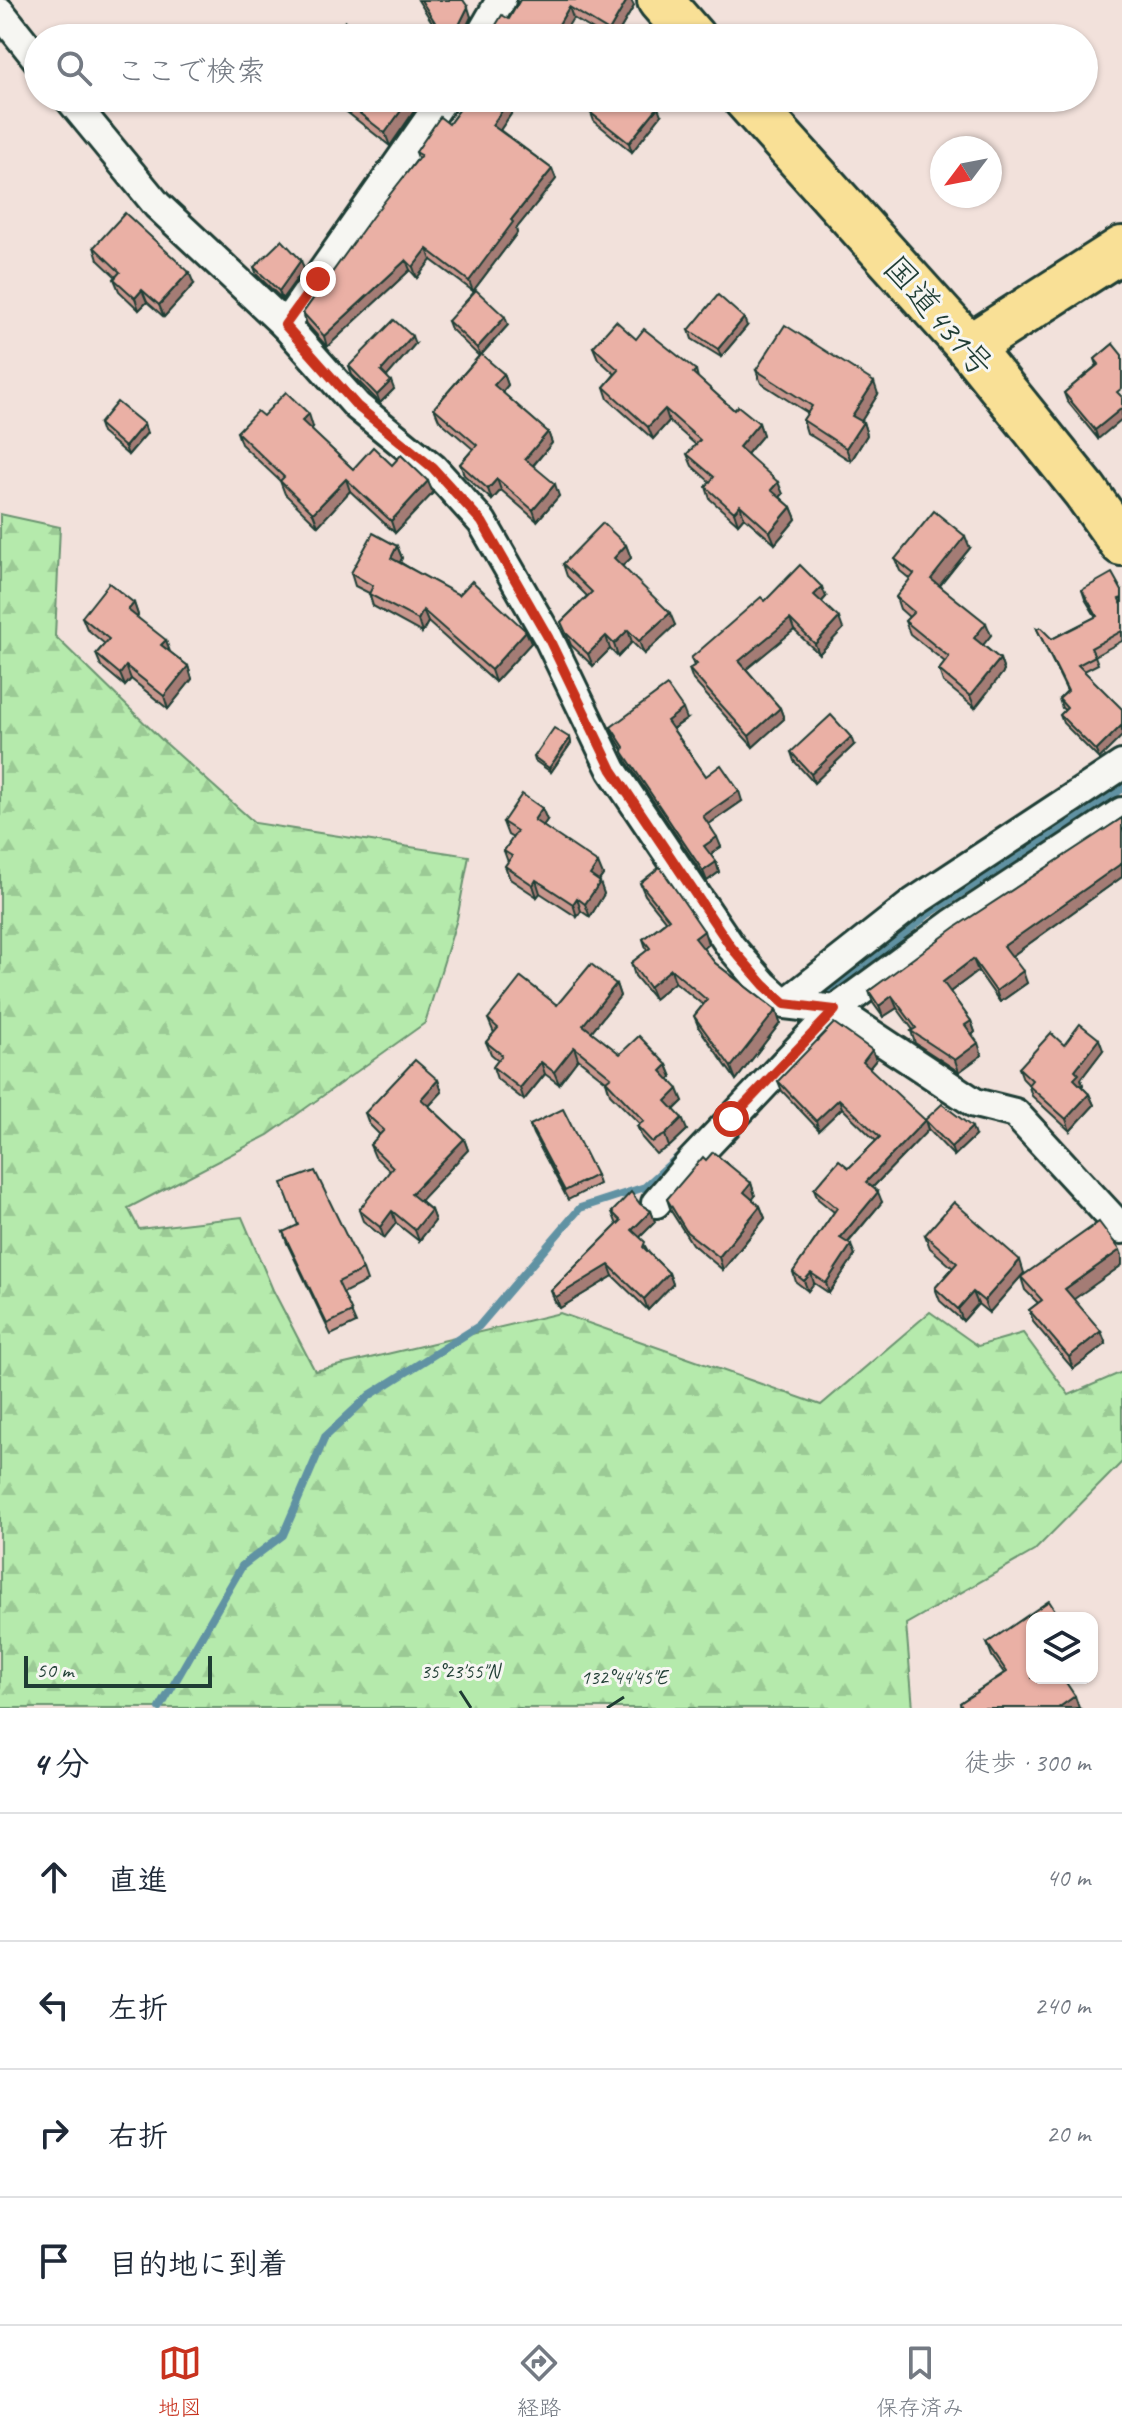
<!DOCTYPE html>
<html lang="ja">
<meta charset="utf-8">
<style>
body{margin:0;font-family:Caveat,"Klee One",sans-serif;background:#f6f6f7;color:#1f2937}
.controls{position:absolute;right:24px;bottom:24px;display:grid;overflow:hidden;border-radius:16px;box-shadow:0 2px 6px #0004}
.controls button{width:72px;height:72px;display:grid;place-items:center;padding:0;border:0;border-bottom:2px solid #e0e1e3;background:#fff;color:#1f2937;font:40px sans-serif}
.compass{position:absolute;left:930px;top:136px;width:72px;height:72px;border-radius:50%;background:#fff;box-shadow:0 2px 6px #0004;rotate:238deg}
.scale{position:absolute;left:24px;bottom:20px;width:188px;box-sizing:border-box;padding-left:8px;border:4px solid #1f3d34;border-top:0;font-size:22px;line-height:28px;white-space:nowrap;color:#1f3d34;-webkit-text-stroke:6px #f6f6f2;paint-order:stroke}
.stop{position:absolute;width:24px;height:24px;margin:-18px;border:6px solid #c8321e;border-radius:50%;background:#fff}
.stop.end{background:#c8321e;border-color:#fff;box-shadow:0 2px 8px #0008}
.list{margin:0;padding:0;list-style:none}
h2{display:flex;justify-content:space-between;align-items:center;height:104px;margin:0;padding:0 32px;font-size:34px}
h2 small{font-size:26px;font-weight:400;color:#747a83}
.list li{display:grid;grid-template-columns:52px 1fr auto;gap:24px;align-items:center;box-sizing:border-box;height:128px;padding:0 32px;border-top:2px solid #e0e1e3}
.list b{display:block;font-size:30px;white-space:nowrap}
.list em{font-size:26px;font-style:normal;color:#747a83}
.icon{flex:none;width:44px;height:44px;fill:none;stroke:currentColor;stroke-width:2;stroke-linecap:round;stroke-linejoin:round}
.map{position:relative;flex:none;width:1122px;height:1708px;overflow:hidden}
.search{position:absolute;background:#fff;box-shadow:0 2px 6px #0004;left:24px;right:24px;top:24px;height:88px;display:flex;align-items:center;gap:20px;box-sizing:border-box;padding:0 28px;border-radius:44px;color:#747a83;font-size:30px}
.sheet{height:616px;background:#fff}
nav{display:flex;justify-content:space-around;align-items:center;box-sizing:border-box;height:112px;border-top:2px solid #e0e1e3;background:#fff;font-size:22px;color:#747a83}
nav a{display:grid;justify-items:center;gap:4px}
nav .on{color:#c8321e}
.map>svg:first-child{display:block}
.forest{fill:url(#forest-firs);stroke:#6a9470;stroke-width:2}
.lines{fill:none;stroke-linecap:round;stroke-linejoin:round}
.stream{stroke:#6192a3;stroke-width:8}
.minor-casing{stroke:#1f3d34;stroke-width:34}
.trunk-casing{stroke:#1f3d34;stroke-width:50}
.minor{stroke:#f6f6f2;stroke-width:28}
.trunk{stroke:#f9e096;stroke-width:44}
.wall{fill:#c9978e;stroke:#1f3d34;stroke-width:2}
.shaded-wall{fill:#a47b74;stroke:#1f3d34;stroke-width:2}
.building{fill:#eab0a5;stroke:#1f3d34;stroke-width:2}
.route{stroke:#c8321e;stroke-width:10}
.ticks{fill:none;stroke:#1f3d34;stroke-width:3}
.labels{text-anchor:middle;stroke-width:6;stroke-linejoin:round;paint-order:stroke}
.street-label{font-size:34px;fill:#1f3d34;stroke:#f6f6f2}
.ticks-label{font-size:20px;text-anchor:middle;fill:#1f3d34;stroke:#f6f6f2;stroke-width:6;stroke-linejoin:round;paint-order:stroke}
</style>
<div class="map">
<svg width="1122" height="1708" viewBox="0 0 1122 1708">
<defs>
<pattern id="forest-firs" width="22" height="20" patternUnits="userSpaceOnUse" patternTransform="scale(2)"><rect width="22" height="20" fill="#b5eaac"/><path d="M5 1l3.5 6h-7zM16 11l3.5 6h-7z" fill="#9bca95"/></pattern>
</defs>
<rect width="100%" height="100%" fill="#f2e1db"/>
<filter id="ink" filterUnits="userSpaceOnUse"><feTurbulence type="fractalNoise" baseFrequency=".0125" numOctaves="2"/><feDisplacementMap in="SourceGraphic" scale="16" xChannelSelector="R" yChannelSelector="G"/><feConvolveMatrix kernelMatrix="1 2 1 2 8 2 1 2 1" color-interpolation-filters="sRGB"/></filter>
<g filter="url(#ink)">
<!-- forest -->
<polygon class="forest" points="0,514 60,527 55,636 161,739 255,823 469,856 457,919 425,1023 268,1135 128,1208 139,1229 242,1217 273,1290 315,1371 560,1313 821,1405 930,1312 978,1346 1023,1333 1069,1395 1122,1372 1122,1462 1034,1551 906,1624 913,1708 0,1708"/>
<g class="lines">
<!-- stream -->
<g class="stream">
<polyline points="823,1003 838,986 927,915 1122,789"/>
<polyline points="160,1708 242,1566 283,1535 325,1437 370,1395 479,1326 580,1208 645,1187 680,1155"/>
</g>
<defs>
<g id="minor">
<polyline points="0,12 38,60"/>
<polyline points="479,38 501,0"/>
<polyline points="69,98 157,205 285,325 357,406 433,468 482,522 548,637 612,770 731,947 764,985 785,1004 835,1010 975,1103 1015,1113 1122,1229"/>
<polyline points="285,325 444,98"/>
<polyline points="785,1004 913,903 1122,765"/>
<polyline points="656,1203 690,1163 835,1010 952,924 1122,812"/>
</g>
<g id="trunk">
<polyline points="660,0 693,38"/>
<polyline points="745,98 969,347 1085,491 1122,543"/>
<polyline points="969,347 1122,249"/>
</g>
</defs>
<!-- minor casing -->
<use href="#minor" class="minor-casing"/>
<!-- trunk casing -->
<use href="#trunk" class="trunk-casing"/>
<!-- minor -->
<use href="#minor" class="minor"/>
<!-- trunk -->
<use href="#trunk" class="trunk"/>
</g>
<!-- wall -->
<g class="wall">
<polygon points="418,0 463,0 471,17 462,37 463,38 442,38"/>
<polygon points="520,0 631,0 634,6 615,38 607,38 573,18 509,19"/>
<polygon points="329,98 420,98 421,101 390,146"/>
<polygon points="468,98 522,98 500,130 552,169 556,179 516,229 517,233 473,291 431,260 417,278 410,270 327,347 307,324 303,313 418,158 416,152 449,124"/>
<polygon points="591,113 661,115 632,152 594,121"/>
<polygon points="94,247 194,284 164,317 147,302 139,310 119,291 114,279 116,277 98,260"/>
<polygon points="254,267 304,269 282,299 257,275"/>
<polygon points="448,321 508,325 481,355 504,374 508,385 502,392 548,432 552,443 533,466 559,496 537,521 501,490 492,500 464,475 460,464 473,449 439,420 434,408 479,356 451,329"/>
<polygon points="747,326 721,357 692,339 689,330"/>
<polygon points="636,339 696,370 698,378 734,410 759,423 763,435 747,454 783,494 780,497 791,507 796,519 775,544 744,517 738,524 710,499 706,487 710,482 692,466 687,454 696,445 669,421 653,439 608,399 604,387 615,374 598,359 593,347"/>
<polygon points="415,344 386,377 394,389 380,403 352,375 349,366"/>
<polygon points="1113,344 1098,439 1067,401 1064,393 1097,365 1095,359"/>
<polygon points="756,370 878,394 861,421 863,422 867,435 851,461 807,433 803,420 808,413 761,383"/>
<polygon points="263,416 313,427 311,430 353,469 392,465 433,493 395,533 350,491 318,526 285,494 280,481 241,444 237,432"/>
<polygon points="99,424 147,433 128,455 102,433"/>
<polygon points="626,545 631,558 622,566 675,625 644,654 632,642 618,657 610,649 593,666 571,645 561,622 587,596 567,576 563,564"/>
<polygon points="397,546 402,558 400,562 531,643 495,682 428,622 422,633 373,606 369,593 355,586 351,573"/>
<polygon points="970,548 940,586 991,635 983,645 1000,659 1004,671 975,708 943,682 939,670 945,662 910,634 905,621 909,617 900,609 896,597 910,579 900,571 895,559"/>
<polygon points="1082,590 1122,591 1122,641 1095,656 1098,664 1084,671 1099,759 1063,723 1060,715 1065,710 1062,708 1059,699 1067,691 1037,629 1052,639 1096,617 1085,599"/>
<polygon points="826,597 822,602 843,629 819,654 794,630 746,669 780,708 784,719 753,747 693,680 689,669 694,666 691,658 765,601"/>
<polygon points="134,603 138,615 137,617 170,652 188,666 192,679 168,709 131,679 125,686 101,666 96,654 105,644 87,629 82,617"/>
<polygon points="687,719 673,729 706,776 742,801 709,824 721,847 710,854 716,862 719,872 707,881 627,762 623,750 615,737 611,727"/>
<polygon points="570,738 571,743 551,772 535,761 534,757"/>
<polygon points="854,745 814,783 794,761 791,752"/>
<polygon points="1122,818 1122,877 1012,956 1027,983 1000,1002 978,971 950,992 971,1021 975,1032 972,1035 982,1055 959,1072 915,1043 911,1031 913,1030 897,1008 883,1017 873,1003 869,991"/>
<polygon points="547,820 543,826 603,875 599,881 604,894 590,917 581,911 577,917 540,893 537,897 510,879 505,866 508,862 504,851 513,838 508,835 503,822"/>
<polygon points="640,883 708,944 703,948 715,963 776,1010 780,1023 736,1080 699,1028 694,1016 703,1005 675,982 654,999 635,976 631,963 647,951 643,939 666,921 645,895"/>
<polygon points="616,984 620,996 591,1032 620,1054 667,1065 672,1077 669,1080 683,1101 674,1110 687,1130 669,1147 656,1154 642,1138 637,1126 640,1124 610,1094 606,1081 578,1059 559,1084 545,1074 524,1100 497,1079 493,1067 498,1060 491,1054 486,1042 494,1033 488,1019 557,1005"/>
<polygon points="1064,1045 1103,1050 1081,1079 1083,1085 1082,1087 1089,1094 1094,1105 1070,1131 1032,1096 1028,1084 1023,1079 1019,1068"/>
<polygon points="876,1060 869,1068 928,1130 872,1188 882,1202 848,1243 855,1255 829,1293 814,1283 808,1291 796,1282 793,1272 834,1212 818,1199 814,1189 849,1168 876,1141 842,1108 819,1130 782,1091 778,1081"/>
<polygon points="438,1080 442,1092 429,1106 464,1139 468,1150 420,1200 431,1210 435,1221 419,1241 396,1223 384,1238 363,1221 359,1210 390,1171 375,1157 370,1145 380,1135 369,1124 365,1113"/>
<polygon points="925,1120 975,1136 954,1156 928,1129"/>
<polygon points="530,1126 596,1175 599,1184 568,1200 533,1134"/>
<polygon points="706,1160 751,1183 755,1196 752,1199 760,1206 765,1218 723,1270 692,1244 671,1211 667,1199"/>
<polygon points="640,1204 651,1211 655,1222 640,1237 649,1253 669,1273 673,1284 648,1310 613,1276 560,1308 555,1302 551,1291 617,1225 612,1212"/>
<polygon points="283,1232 363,1270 367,1281 343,1293 356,1323 331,1335 287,1243"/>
<polygon points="925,1235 1024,1273 989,1313 978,1304 963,1321 940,1301 935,1288 953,1268 930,1248"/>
<polygon points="1122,1265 1073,1299 1106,1344 1073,1369 1034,1323 1029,1310 1038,1303 1025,1290 1021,1277"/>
<polygon points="987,1643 1032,1678 1079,1708 961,1708 960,1703 1004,1673 992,1656"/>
</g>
<!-- shaded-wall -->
<g class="shaded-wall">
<polygon points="627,0 631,0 634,6 615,38 612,38 609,31"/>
<polygon points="468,7 471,17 461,38 458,27"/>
<polygon points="569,7 573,18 561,38 551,38"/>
<polygon points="410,98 420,98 421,101 390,146 385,133"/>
<polygon points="511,98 522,98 496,136 492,125"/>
<polygon points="658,107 661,115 632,152 629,143"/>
<polygon points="552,169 556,179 516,229 517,233 473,291 469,281 511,220"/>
<polygon points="427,249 431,260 417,278 413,267"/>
<polygon points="301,260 304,269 282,299 279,291"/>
<polygon points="406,260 410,270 327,347 324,336"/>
<polygon points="189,272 194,284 164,317 159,305"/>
<polygon points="142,290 147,302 139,310 135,298"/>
<polygon points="505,317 508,325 480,356 477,348"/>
<polygon points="744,318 747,326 721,357 718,349"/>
<polygon points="412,336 415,344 384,380 381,371"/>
<polygon points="504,374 508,385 498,397 494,385"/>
<polygon points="391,381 394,389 380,403 377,395"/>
<polygon points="874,382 878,394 857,428 852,416"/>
<polygon points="1122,408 1122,419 1098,439 1095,430"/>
<polygon points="665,409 669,421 653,439 648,427"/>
<polygon points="309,414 313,427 307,434 302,421"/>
<polygon points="863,422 867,435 851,461 846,448"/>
<polygon points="759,423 763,435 743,459 739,447"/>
<polygon points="144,424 147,433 128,455 125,447"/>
<polygon points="548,432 552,443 529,470 525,459"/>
<polygon points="346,479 350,491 318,526 313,513"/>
<polygon points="497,479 501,490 492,500 488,489"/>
<polygon points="428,481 433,493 395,533 391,521"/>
<polygon points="778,482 783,494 775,502 771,490"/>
<polygon points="555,484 559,496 537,521 533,510"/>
<polygon points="740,505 744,517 738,524 734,512"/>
<polygon points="791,507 796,519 775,544 770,532"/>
<polygon points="965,536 970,548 935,591 931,579"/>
<polygon points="626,545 631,558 618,570 614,558"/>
<polygon points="397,546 402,558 396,570 391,558"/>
<polygon points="822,587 826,597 818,605 814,595"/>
<polygon points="134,603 138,615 133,622 128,610"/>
<polygon points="423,610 428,622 422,633 418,620"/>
<polygon points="670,613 675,625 644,654 639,641"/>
<polygon points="839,618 843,629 819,654 815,644"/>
<polygon points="790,619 794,630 743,672 739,661"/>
<polygon points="986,623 991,635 979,650 974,638"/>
<polygon points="628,630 632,642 618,657 614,644"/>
<polygon points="526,631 531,643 495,682 491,670"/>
<polygon points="606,636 610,649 593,666 588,654"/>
<polygon points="166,640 170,652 161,645"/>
<polygon points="1000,659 1004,671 975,708 970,696"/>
<polygon points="126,666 131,679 125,686 120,674"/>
<polygon points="188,666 192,679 168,709 164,696"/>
<polygon points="780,708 784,719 753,747 749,736"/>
<polygon points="683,709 687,719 670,730 667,721"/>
<polygon points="1122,725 1122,736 1099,759 1096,751"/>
<polygon points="851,737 854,745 814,783 811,774"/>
<polygon points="570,738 571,743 551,772 549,768"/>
<polygon points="739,791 742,801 706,826 703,816"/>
<polygon points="542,808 547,820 538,833 534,820"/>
<polygon points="717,837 721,847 708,856 704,846"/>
<polygon points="716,862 719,872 707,881 703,871"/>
<polygon points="598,863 603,875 594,887 590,875"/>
<polygon points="1122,863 1122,877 1009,958 1004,946"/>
<polygon points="536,880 540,893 537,897 533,885"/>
<polygon points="600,882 604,894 590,917 585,904"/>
<polygon points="577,898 581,911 577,917 573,904"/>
<polygon points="704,931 708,944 700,951 695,938"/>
<polygon points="973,959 978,971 947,994 943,982"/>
<polygon points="671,969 675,982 654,999 649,987"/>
<polygon points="1023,971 1027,983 1000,1002 996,991"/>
<polygon points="616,984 620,996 587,1037 583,1025"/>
<polygon points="892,996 897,1008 883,1017 879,1006"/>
<polygon points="776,1010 780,1023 736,1080 731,1067"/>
<polygon points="971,1021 975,1032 969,1037 965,1025"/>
<polygon points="1099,1039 1103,1050 1081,1079 1083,1085 1078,1091 1074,1079 1075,1070"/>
<polygon points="978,1043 982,1055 959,1072 955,1060"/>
<polygon points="574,1047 578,1059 559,1084 554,1072"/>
<polygon points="872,1050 876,1060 866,1072 863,1062"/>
<polygon points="541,1062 545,1074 524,1100 520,1088"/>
<polygon points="667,1065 672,1077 666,1083 661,1071"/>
<polygon points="438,1080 442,1092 425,1110 421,1099"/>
<polygon points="678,1089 683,1101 670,1113 666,1101"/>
<polygon points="1089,1094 1094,1105 1070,1131 1066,1119"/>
<polygon points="839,1099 842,1108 819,1130 816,1121"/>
<polygon points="682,1118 687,1130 669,1147 665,1135"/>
<polygon points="925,1120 928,1130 869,1191 866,1182"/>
<polygon points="972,1127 975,1136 954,1156 951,1147"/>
<polygon points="464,1139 468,1150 416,1205 411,1194"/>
<polygon points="751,1183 755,1196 748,1205 744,1192"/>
<polygon points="878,1192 882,1202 844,1247 840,1238"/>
<polygon points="760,1206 765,1218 723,1270 719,1257"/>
<polygon points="431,1210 435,1221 419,1241 415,1230"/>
<polygon points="392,1211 396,1223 384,1238 380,1227"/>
<polygon points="651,1211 655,1222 636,1241 632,1230"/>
<polygon points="851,1245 855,1255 829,1293 826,1283"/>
<polygon points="1120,1250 1122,1255 1122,1265 1070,1302 1065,1289"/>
<polygon points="1020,1260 1024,1273 989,1313 984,1301"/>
<polygon points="609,1265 613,1276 560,1308 556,1297"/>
<polygon points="669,1273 673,1284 648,1310 644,1299"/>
<polygon points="811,1273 814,1283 808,1291 804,1281"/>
<polygon points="973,1292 978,1304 963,1321 958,1309"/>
<polygon points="1101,1331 1106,1344 1073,1369 1069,1357"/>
<polygon points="1075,1696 1079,1708 1058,1708"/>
</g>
<!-- building -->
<g class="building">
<polygon points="421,0 463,0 468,7 458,27 460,35 463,38 445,38"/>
<polygon points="520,0 627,0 609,31 569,7 551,38 488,38 502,15 509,19"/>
<polygon points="345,21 362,34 360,38 332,38"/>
<polygon points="340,98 410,98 385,133"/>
<polygon points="468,98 511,98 492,125 552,169 511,220 513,222 469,281 427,249 413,267 406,260 324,336 303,313 372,217 421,155 416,152 440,117 449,124"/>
<polygon points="603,98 647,98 658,107 629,143 591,113"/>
<polygon points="125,213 189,272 159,305 142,290 135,298 114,279 120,272 94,247"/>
<polygon points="282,240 301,260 279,291 254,267"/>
<polygon points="476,290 505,317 477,348 448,321"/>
<polygon points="718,295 744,318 718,349 689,330"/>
<polygon points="394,320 412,336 381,371 391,381 377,395 349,366"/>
<polygon points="616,321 636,339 644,329 696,370 693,373 734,410 738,406 759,423 739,447 778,482 771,490 791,507 770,532 740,505 734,512 706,487 714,477 687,454 700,440 665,409 648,427 604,387 619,370 593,347"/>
<polygon points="785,325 874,382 852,416 863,422 846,448 803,420 812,406 756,370"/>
<polygon points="1113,344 1122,355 1122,388 1117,392 1122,397 1122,408 1095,430 1064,393 1099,364 1095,359"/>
<polygon points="481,354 504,374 494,385 548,432 525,459 555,484 533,510 497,479 488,489 460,464 477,445 434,408"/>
<polygon points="286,392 309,414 302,421 353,469 373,447 392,465 401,455 428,481 391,521 346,479 313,513 280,481 284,477 237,432 257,411 263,416"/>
<polygon points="117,402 144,424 125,447 99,424"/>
<polygon points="934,511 965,536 931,579 986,623 974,638 1000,659 970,696 939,670 949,657 905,621 914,612 896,597 914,574 895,559"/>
<polygon points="603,523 626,545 614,558 670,613 639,641 628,630 614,644 606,636 588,654 566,633 561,622 592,592 563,564"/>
<polygon points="373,533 397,546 391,558 459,595 472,581 526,631 491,670 423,610 418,620 369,594 373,586 351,573"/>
<polygon points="800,565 822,587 814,595 839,618 815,644 790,619 739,661 780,708 749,736 689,669 697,664 691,658 761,597 765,601"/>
<polygon points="1112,573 1122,591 1122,598 1119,599 1122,605 1122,631 1091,648 1095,656 1078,665 1122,709 1122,725 1096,751 1060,715 1067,708 1059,699 1068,691 1037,629 1040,627 1052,639 1097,616 1082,590"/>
<polygon points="109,583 134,603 128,610 166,640 161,645 188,666 164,696 126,666 120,674 96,654 109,639 82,617"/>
<polygon points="667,686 683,709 667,721 706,776 721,765 739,791 703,816 717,837 704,846 716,862 703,871 623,752 624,747 611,727"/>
<polygon points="831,715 851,737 811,774 791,752"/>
<polygon points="554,728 570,738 549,768 534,757"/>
<polygon points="522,794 542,808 534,820 598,863 590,875 600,882 585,904 577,898 573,904 536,880 533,885 505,866 512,856 504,851 517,831 503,822"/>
<polygon points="1122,818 1122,863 1004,946 1023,971 996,991 973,959 943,982 971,1021 965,1025 978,1043 955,1060 911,1031 916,1028 892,996 879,1006 869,991 957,926"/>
<polygon points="660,867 704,931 695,938 715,963 776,1010 731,1067 694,1016 707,1000 671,969 649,987 631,963 650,948 643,939 669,919 640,883"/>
<polygon points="591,964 616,984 583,1025 620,1054 639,1036 667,1065 661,1071 678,1089 666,1101 682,1118 665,1135 652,1142 637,1126 644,1121 606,1081 611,1077 574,1047 554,1072 541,1062 520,1088 493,1067 502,1055 486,1042 498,1028 488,1019 521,977 557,1005"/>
<polygon points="834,1023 872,1050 863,1062 925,1120 866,1182 878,1192 840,1238 851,1245 826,1283 811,1273 804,1281 793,1272 837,1208 814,1189 839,1160 849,1168 880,1137 839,1099 816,1121 778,1081"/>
<polygon points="1080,1024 1099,1039 1075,1070 1079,1074 1074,1079 1089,1094 1066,1119 1028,1085 1032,1080 1019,1068 1051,1033 1064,1045"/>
<polygon points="415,1060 438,1080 421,1099 464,1139 411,1194 431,1210 415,1230 392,1211 380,1227 359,1210 393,1167 370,1145 384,1130 365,1113"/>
<polygon points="942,1104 972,1127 951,1147 925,1120"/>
<polygon points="563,1109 596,1175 565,1191 530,1125"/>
<polygon points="713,1152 751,1183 744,1192 760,1206 719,1257 687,1232 667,1199 703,1157 706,1160"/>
<polygon points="315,1171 363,1270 338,1282 352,1312 327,1324 283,1232 298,1225 282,1183"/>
<polygon points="631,1192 640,1204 651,1211 632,1230 645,1242 643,1247 669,1273 644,1299 609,1265 556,1297 551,1291 621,1221 612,1212"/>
<polygon points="954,1202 1020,1260 984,1301 973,1292 958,1309 935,1288 957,1263 925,1235"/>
<polygon points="1099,1222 1120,1250 1065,1289 1101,1331 1069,1357 1029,1310 1042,1300 1021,1277"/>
<polygon points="1049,1601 1060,1618 1032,1618 1032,1678 1063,1678 1075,1696 1058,1708 963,1708 960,1703 1007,1672 987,1643"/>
</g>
</g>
<g class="lines" filter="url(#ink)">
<!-- route -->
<polyline class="route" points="318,279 285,325 357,406 433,468 482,522 548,637 612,770 731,947 764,985 785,1004 835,1010 731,1119"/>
</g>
<!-- ticks -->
<path class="ticks" d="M460,1691L471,1708M607,1708L624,1697"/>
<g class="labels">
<!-- street labels -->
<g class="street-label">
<text transform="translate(939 316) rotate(49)" y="12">国道431号</text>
</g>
</g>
<g class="ticks-label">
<text x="460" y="1678">35°23'55"N</text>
<text x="624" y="1684">132°44'45"E</text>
</g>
</svg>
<div class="controls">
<button><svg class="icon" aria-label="layers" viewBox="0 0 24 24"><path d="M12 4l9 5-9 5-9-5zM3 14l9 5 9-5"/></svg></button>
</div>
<svg class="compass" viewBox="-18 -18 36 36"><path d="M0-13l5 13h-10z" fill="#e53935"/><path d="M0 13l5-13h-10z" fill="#747a83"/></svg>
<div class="scale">50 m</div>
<div class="stop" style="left:731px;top:1119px"></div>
<div class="stop end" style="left:318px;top:279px"></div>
<div class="search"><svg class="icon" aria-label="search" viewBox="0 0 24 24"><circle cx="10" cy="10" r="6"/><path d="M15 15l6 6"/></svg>ここで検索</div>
</div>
<section class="sheet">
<h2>4 分<small>徒歩 · 300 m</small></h2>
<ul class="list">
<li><svg class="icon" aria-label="ahead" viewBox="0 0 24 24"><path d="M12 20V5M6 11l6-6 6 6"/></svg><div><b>直進</b></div><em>40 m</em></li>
<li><svg class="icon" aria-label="left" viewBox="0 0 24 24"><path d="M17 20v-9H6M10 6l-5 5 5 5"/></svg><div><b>左折</b></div><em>240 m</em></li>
<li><svg class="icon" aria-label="right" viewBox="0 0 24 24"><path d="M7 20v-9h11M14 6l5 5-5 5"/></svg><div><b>右折</b></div><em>20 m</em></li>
<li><svg class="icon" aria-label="arrive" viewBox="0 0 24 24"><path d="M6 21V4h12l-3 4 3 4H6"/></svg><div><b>目的地に到着</b></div></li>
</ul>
</section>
<nav>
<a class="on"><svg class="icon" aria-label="map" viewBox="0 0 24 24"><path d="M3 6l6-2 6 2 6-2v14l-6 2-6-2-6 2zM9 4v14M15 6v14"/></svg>地図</a>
<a><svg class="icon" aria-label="directions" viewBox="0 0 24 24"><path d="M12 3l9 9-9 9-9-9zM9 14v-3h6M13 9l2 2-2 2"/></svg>経路</a>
<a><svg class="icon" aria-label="saved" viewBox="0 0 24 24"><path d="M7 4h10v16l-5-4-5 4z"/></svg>保存済み</a>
</nav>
